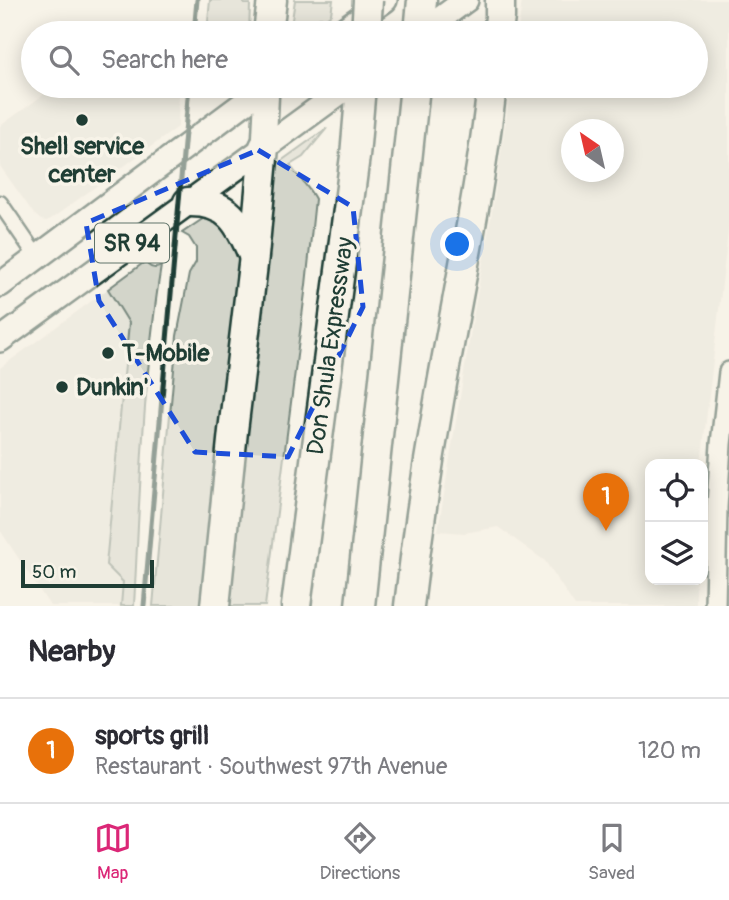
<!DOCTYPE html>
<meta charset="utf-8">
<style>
body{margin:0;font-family:Pangolin,sans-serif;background:#f2f2f3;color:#2b2b33}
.controls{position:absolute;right:21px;bottom:21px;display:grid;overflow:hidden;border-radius:14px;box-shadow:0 4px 18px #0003}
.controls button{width:63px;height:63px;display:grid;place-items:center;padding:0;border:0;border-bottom:2px solid #e1e1e2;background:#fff;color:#2b2b33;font:35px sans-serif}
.compass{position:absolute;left:561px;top:119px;width:63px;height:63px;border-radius:50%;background:#fff;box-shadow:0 4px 18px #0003;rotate:326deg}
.scale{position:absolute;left:21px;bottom:18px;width:133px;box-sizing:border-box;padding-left:7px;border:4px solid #1f3d34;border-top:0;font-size:19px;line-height:24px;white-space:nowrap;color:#1f3d34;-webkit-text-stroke:5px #f7f3e8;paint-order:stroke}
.you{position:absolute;left:458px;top:245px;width:24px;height:24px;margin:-18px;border:5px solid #fff;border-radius:50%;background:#1a73e8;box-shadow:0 0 0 10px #1a73e833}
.badge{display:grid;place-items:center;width:46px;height:46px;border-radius:50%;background:#db2777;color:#fff;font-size:23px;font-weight:700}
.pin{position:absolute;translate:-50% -58px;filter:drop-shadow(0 2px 4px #0008)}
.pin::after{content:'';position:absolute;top:37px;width:24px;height:21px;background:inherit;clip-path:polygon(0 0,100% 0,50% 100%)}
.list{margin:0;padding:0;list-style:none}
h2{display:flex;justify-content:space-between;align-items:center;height:91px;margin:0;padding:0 28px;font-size:30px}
h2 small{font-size:23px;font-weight:400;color:#7c7c81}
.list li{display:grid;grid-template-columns:46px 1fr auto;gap:21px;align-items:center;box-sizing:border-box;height:105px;padding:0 28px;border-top:2px solid #e1e1e2}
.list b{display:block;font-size:26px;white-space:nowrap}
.list p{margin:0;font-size:23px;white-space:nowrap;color:#7c7c81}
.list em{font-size:23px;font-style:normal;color:#7c7c81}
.icon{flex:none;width:38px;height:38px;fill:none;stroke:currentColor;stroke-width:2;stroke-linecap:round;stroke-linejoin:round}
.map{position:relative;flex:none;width:729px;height:606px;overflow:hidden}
.search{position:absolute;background:#fff;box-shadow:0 4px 18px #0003;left:21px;right:21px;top:21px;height:77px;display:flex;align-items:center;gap:18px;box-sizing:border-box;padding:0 24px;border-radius:38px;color:#7c7c81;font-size:26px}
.sheet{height:196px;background:#fff}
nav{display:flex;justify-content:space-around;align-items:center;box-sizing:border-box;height:98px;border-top:2px solid #e1e1e2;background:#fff;font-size:19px;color:#7c7c81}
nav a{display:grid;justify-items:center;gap:4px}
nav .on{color:#db2777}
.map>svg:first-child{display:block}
.built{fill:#e5e4d9;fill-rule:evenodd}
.green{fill:#d3d5ca;stroke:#79897f;stroke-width:2}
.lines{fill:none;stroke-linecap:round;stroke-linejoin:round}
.minor-casing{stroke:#1f3d34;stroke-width:19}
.tertiary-casing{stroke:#1f3d34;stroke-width:24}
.primary-casing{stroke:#1f3d34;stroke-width:28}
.motorway-casing{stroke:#1f3d34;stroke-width:33}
.minor{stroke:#f7f3e8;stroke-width:14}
.tertiary{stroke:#f7f3e8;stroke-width:19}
.primary{stroke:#f7f3e8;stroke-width:23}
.motorway{stroke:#f7f3e8;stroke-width:28}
.rail{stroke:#1f3d34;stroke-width:5}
.motorway-bridge-casing{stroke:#1f3d34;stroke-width:33;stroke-linecap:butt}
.motorway-bridge{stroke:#f7f3e8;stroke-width:28}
.marked{fill:none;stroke:#1d4ed8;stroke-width:5;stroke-dasharray:14 9;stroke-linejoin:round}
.poi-dot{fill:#1f3d34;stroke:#f7f3e8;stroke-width:2.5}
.labels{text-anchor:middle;stroke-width:7;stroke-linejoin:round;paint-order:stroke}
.shield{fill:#f7f3e8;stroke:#60746a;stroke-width:2}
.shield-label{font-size:23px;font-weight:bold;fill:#1f3d34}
.poi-label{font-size:24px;font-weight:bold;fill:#1f3d34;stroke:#f7f3e8;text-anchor:start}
.street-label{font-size:24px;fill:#1f3d34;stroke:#f7f3e8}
</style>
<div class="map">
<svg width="729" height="606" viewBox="0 0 729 606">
<rect width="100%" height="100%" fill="#f7f3e8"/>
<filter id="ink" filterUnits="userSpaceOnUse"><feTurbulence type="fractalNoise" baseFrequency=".0143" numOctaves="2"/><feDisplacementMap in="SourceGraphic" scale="14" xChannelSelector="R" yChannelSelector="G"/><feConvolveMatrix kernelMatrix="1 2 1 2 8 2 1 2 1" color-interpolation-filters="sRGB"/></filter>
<g filter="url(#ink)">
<!-- built -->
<g class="built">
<path d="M522,0H729V223L701,464H650V580H696V606H575L545,561L498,527L464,533L438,531L473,318L493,206L511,86H696V33H518ZM572,130H614V172H572Z"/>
<polygon points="56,86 179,86 178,127 51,219 46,221 41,220 34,214 0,166 0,126"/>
<polygon points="108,289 129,323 106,565 123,582 121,606 50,606 0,530 0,368"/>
</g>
<!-- green -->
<g class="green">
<polygon points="210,0 244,0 244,4 250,4 249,33 207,33"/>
<polygon points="295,0 333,0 331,14 324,20 321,17 299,32 297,30 295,32 295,33 290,33"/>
<path d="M327,128L303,157L290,165C298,177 309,187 315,199L306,285L265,606H225L270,169Z"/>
<polygon points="207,216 219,218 239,253 230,339 206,606 153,606 177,336 189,274 196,262 196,248 189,237 182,233"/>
<path d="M150,258L148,265C152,269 156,269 161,266C143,378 140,493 134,606H121L123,582L106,565L129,323L108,289Z"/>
</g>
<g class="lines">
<defs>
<polyline id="minor" points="0,203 37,257"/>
<polyline id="tertiary" points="715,606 717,507 721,444 729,372"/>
<g id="primary">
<polyline points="339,33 385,0"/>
<polyline points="421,33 466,0"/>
<polyline points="264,147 267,86"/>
<polyline points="0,285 267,86"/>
<polyline points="0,340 349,86"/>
</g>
<g id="motorway">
<polyline points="268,33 272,0"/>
<polyline points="419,33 422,0"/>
<polyline points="498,33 500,17 500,0"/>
<path d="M188,202C228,201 239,222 253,255"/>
<polyline points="215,606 233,431 254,256 264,147"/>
<polyline points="296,606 355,156 361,86"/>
<polyline points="360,606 415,86"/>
<path d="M409,606C417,537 427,469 439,401C457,296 480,192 492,86"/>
</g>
</defs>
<!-- minor casing -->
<use href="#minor" class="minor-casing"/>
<!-- tertiary casing -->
<use href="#tertiary" class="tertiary-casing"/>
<!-- primary casing -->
<use href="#primary" class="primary-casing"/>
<!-- motorway casing -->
<use href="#motorway" class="motorway-casing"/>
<!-- minor -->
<use href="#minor" class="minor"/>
<!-- tertiary -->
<use href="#tertiary" class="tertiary"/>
<!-- primary -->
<use href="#primary" class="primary"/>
<!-- motorway -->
<use href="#motorway" class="motorway"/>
<!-- rail -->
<g class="rail">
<polyline points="194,33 197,0"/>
<polyline points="144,606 189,86"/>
</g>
<defs>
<polyline id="motorway-bridge" points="366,33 368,0"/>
</defs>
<!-- motorway-bridge casing -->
<use href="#motorway-bridge" class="motorway-bridge-casing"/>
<!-- motorway-bridge -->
<use href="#motorway-bridge" class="motorway-bridge"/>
</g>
</g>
<!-- marked area -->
<path d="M0 0H729V606H0ZM258,150L353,207L363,307L288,457L195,452L99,301L86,223Z" fill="#f7f3e8" fill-opacity=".55" fill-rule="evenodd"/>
<path class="marked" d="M258,150L353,207L363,307L288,457L195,452L99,301L86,223Z"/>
<!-- markers -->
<g class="poi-dot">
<circle cx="82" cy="120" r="7"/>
<circle cx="108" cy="353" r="7"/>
<circle cx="62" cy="387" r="7"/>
</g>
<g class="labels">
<!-- shield labels -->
<rect class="shield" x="95" y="223.5" width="74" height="39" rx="5"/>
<g class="shield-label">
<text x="132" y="251">SR 94</text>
</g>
<!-- poi labels -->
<g class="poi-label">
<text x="82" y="154" text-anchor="middle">Shell service<tspan x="82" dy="28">center</tspan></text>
<text x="122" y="361">T-Mobile</text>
<text x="76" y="395">Dunkin'</text>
</g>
<!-- street labels -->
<g class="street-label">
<text transform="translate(330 346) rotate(-82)" y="8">Don Shula Expressway</text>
</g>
</g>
</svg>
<div class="controls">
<button><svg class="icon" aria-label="locate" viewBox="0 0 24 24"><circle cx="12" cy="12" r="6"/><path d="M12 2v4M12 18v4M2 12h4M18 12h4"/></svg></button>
<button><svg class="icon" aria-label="layers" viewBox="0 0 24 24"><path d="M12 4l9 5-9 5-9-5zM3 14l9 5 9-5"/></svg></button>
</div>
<svg class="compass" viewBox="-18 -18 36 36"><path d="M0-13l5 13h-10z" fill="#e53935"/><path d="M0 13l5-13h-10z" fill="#7c7c81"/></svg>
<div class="scale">50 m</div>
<div class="you"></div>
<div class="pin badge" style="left:606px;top:531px;background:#e8710a">1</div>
<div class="search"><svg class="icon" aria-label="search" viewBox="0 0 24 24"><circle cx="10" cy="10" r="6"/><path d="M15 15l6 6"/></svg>Search here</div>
</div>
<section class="sheet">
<h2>Nearby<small></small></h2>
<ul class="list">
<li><span class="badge" style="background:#e8710a">1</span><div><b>sports grill</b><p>Restaurant · Southwest 97th Avenue</p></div><em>120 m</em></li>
</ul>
</section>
<nav>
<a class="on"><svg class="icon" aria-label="map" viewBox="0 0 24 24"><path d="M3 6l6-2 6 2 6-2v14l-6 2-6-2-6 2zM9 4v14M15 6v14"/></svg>Map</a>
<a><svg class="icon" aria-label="directions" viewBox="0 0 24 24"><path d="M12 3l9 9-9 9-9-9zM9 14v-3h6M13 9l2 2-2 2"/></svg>Directions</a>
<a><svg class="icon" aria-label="saved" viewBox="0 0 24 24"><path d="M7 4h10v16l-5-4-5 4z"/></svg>Saved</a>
</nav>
